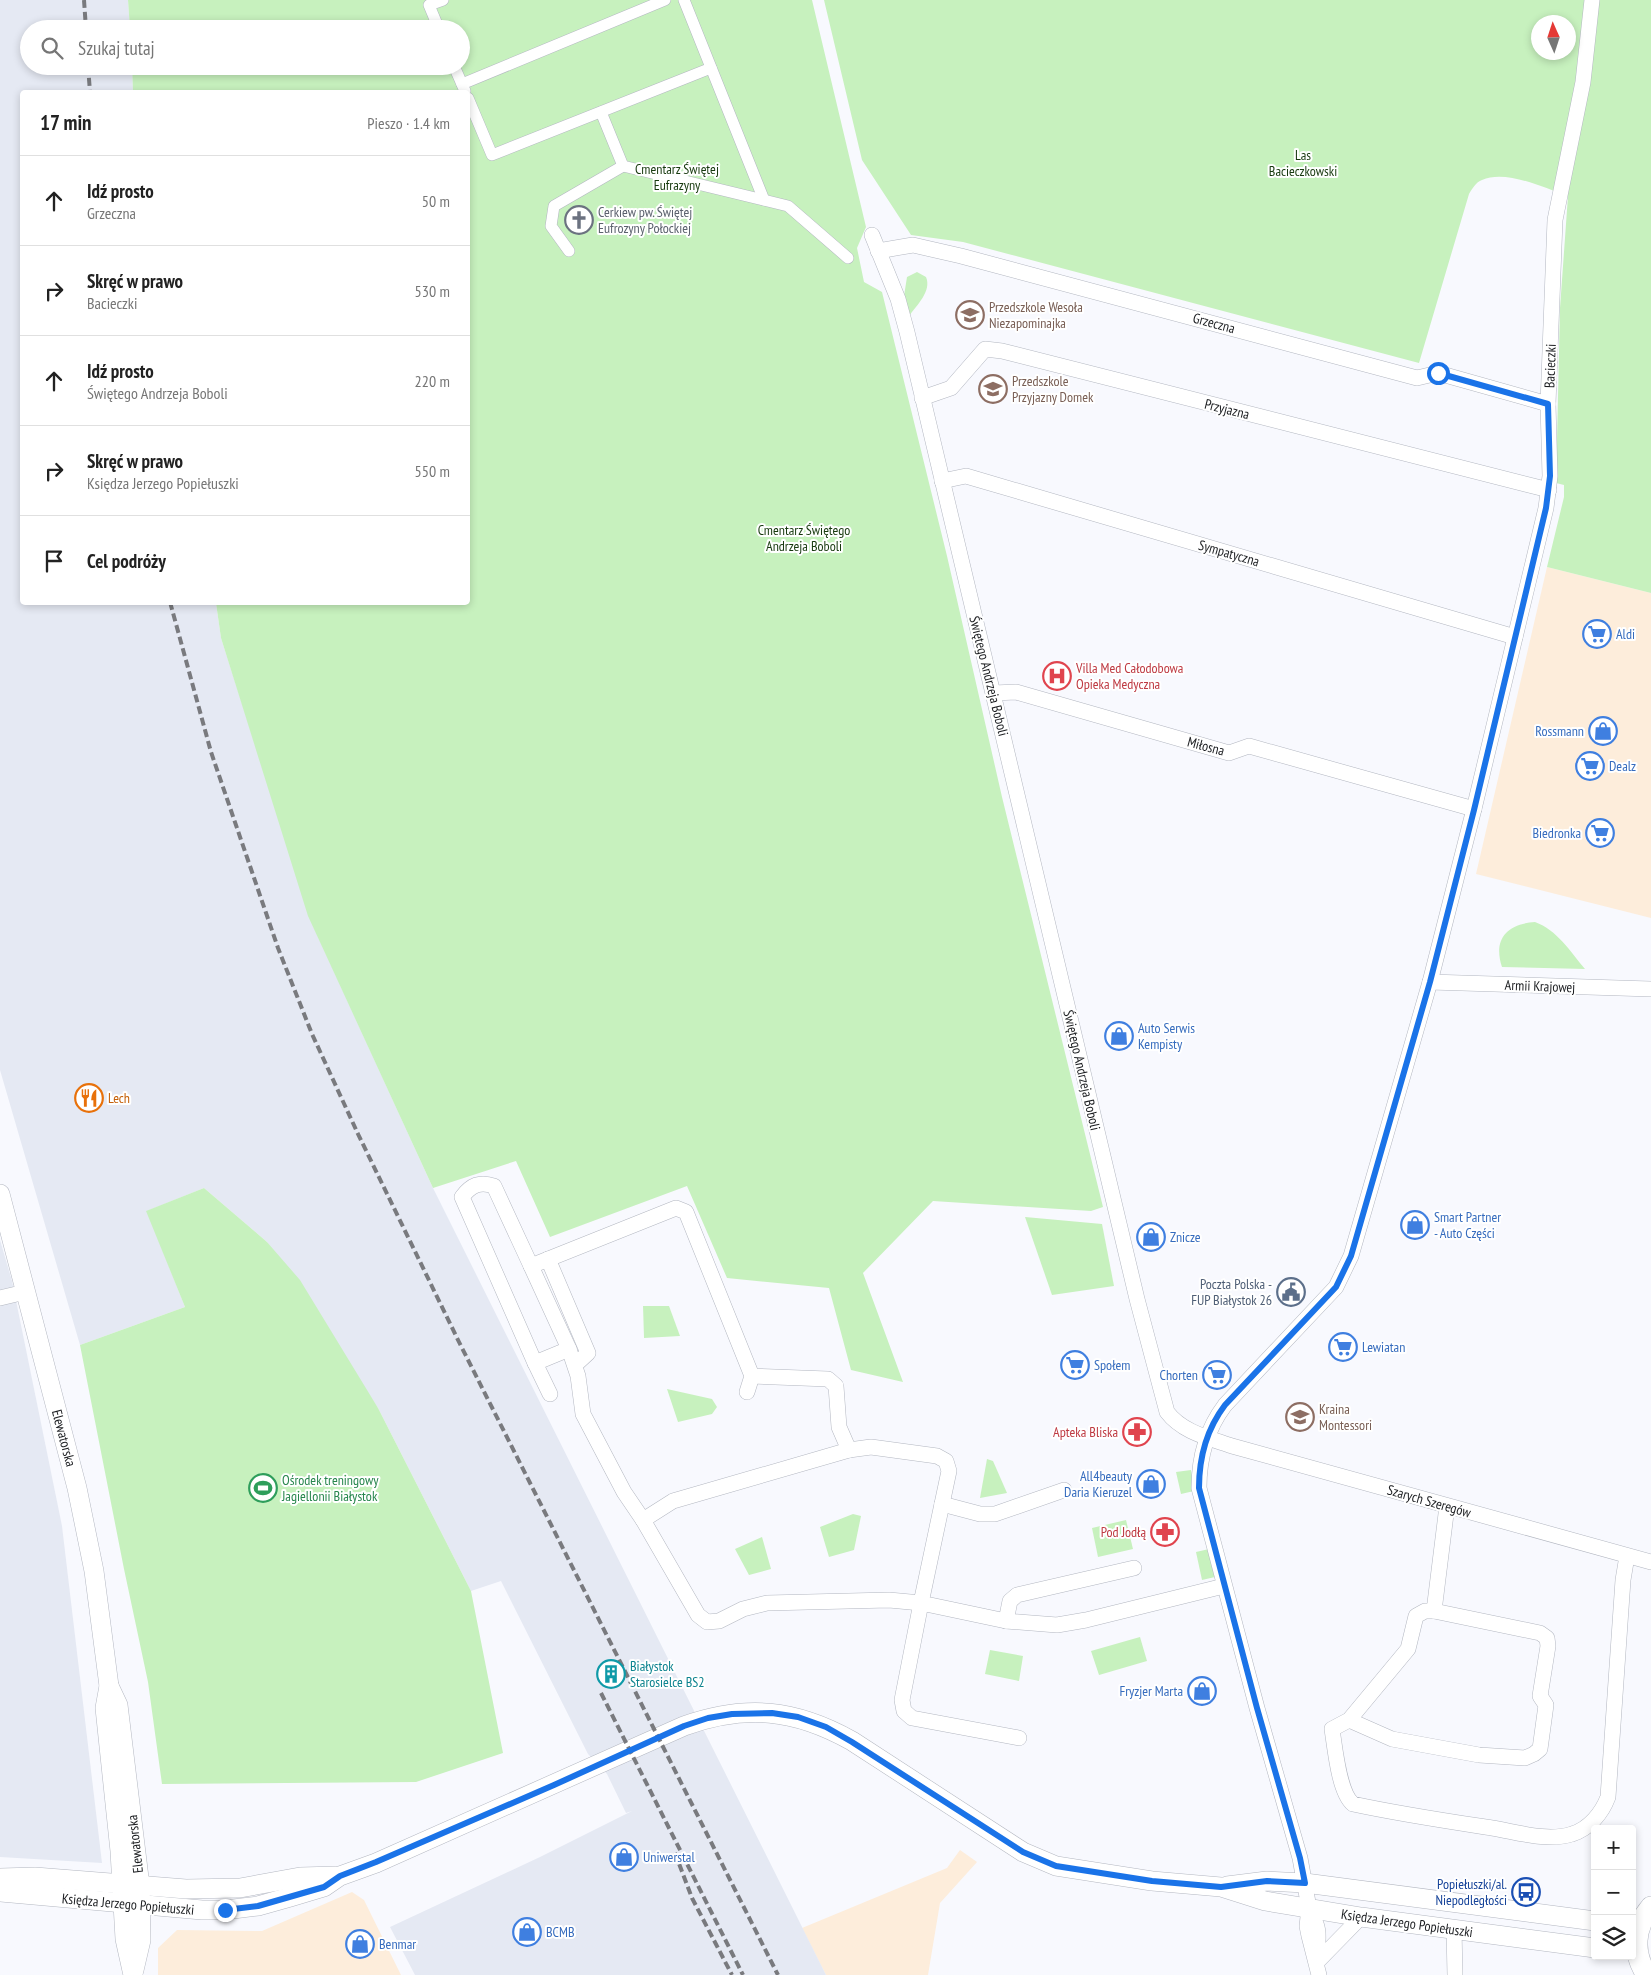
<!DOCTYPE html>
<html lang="pl">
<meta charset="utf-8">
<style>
body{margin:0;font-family:"PT Sans Narrow",sans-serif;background:#f6f6f6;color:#222}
.controls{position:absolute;right:15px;bottom:15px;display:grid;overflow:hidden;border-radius:5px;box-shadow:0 2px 8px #0003}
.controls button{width:45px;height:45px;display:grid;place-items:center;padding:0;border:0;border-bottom:1px solid #e0e0e0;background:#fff;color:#222;font:25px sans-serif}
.compass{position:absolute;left:1531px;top:15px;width:45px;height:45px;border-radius:50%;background:#fff;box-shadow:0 2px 8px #0003;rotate:357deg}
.stop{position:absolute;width:15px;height:15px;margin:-11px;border:4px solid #1a73e8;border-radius:50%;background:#fff}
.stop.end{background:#1a73e8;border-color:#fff;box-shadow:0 1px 5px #0008}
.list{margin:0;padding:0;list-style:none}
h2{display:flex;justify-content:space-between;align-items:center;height:65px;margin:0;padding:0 20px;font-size:21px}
h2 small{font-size:16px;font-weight:400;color:#767676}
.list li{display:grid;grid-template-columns:32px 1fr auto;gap:15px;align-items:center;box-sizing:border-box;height:90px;padding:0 20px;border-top:1px solid #e0e0e0}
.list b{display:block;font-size:19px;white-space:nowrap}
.list p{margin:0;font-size:16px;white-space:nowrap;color:#767676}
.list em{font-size:16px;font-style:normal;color:#767676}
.icon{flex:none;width:28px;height:28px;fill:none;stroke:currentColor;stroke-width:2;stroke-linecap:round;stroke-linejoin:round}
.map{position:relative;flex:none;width:1651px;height:1975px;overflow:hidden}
.search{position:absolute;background:#fff;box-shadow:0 2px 8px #0003;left:20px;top:20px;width:450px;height:55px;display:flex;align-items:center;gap:12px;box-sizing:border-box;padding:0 18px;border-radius:28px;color:#767676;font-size:19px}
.panel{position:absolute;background:#fff;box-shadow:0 2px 8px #0003;left:20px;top:90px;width:450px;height:515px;border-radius:5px}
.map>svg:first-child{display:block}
.commercial{fill:#fdeddb}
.built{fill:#e5e9f3}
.green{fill:#c7f1be;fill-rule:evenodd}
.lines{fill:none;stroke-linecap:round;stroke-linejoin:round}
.pedestrian-casing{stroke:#b3b7c1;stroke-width:12}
.minor-casing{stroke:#b3b7c1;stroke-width:16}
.tertiary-casing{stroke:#b3b7c1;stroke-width:20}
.secondary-casing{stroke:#b3b7c1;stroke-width:22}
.pedestrian{stroke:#fff;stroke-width:11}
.minor{stroke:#fff;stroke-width:15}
.tertiary{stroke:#fff;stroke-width:19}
.secondary{stroke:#fff;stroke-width:21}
.rail{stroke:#797a7e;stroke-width:4;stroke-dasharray:8 4;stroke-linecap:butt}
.route{stroke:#1a73e8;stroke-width:6}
.labels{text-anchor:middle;stroke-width:4;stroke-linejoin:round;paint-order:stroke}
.park-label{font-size:14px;fill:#17390e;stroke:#fff}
.worship-label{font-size:14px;fill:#5b616d;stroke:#fff;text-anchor:start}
.education-label{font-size:14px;fill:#785e54;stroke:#fff;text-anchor:start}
.street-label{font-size:14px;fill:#1b1d20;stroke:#fff}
.shop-label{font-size:14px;fill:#366cbe;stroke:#fff;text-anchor:start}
.health-label{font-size:14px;fill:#be3a42;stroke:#fff;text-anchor:end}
.food-label{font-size:14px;fill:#c56008;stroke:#fff;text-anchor:start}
.service-label{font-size:14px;fill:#4e5e75;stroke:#fff;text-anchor:end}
.leisure-label{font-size:14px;fill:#27864d;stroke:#fff;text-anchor:start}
.culture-label{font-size:14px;fill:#0d838f;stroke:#fff;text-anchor:start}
.transit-label{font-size:14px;fill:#164399;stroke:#fff;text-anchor:end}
</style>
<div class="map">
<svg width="1651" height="1975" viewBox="0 0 1651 1975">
<rect width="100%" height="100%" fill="#f8f9fe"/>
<!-- commercial -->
<g class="commercial">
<polygon points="1547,567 1651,593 1651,918 1476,874"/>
<polygon points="960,1850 977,1862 940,1903 928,1975 826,1975 802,1928 947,1868"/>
<polygon points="352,1892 364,1900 401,1975 158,1975 158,1948 177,1930 262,1931"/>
</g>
<!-- built -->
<g class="built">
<polygon points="0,0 128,0 130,29 29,29 29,66 132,66 133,92 22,92 22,602 216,603 221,638 314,928 433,1188 826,1975 415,1975 390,1927 540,1857 632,1811 626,1813 607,1774 588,1754 501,1581 471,1591 378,1408 267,1242 204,1188 147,1211 185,1307 80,1345 0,1070"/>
<polygon points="0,1240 12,1281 62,1526 102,1863 0,1857"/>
</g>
<!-- green -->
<g class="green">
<polygon points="128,0 812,0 866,227 857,248 864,282 882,292 947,556 1002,797 1103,1207 1091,1211 933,1201 863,1273 903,1382 851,1370 829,1288 727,1278 687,1186 550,1237 516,1161 433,1188 308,916 221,638 216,603 468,602 468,92 133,92 132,66 461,66 461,29 130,29"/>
<path d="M824,0H1651V593L1547,567L1564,497V485L1556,483L1560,308L1568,196C1544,188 1506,169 1482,180C1476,182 1472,189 1469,194L1419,363L963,242L911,235L862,160ZM1538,22H1568V52H1538Z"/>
<path d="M917,272L926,277C932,291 917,305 909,316L904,296L907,277Z"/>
<path d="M1535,922C1557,930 1570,951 1585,969L1502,967C1493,940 1506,924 1535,922Z"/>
<polygon points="204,1188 267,1242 300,1280 378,1408 471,1591 503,1753 416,1782 162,1784 148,1682 124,1569 80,1345 185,1307 146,1211"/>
<polygon points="1025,1217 1102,1224 1114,1286 1052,1295"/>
<polygon points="643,1306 669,1306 680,1336 644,1338"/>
<polygon points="667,1389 712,1399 717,1407 712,1414 678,1422"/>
<polygon points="987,1459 993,1461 1007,1493 980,1498"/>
<polygon points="1191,1470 1194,1491 1181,1494 1176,1472"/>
<polygon points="853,1514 861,1516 854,1550 829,1557 820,1527"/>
<polygon points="1126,1520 1133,1549 1098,1557 1092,1528"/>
<polygon points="762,1537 771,1569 749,1575 735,1549"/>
<polygon points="1209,1549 1215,1577 1202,1580 1196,1552"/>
<polygon points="1140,1637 1147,1661 1099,1675 1091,1651"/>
<polygon points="990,1650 1023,1656 1019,1681 985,1674"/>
</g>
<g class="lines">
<defs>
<g id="pedestrian">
<polyline points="684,0 764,200"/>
<polyline points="439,29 429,5 443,0"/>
<polyline points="454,66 465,91"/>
<polyline points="462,84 665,0"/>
<polyline points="468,98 492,155 711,68"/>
<polyline points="601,112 623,166 788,206 848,258"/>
<polyline points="569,251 551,226 554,206 623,166"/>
</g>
<g id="minor">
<path d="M872,235L898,299L907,332L1137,1299L1167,1412C1182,1432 1209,1438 1232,1446L1651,1562"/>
<polyline points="878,251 913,245 961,256 1417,378 1438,373 1548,404"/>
<polyline points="922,398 951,388 985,349 1002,351 1549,490"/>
<polyline points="942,481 966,476 1515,637"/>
<polyline points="994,693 1016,692 1229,753 1249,746 1474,809"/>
<polyline points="1430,982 1651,989"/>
<polyline points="548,1259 588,1353 575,1365"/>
<path d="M531,1266L494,1186C480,1181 471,1185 462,1197L535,1363L569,1349"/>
<polyline points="0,1298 25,1292"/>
<polyline points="535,1363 550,1394"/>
<polyline points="752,1376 828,1379 836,1386 839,1427 849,1450"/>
<polyline points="942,1504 980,1514 995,1514 1064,1490"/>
<polyline points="643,1520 624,1492 583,1414 578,1376 569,1349 531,1266 676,1208 686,1212 752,1376 747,1392"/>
<polyline points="1434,1611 1447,1506"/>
<polyline points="1006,1621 1010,1601 1017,1595 1134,1568"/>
<path d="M1349,1720L1392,1739L1479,1755L1525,1758L1534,1754L1540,1749L1546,1705L1540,1696L1548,1646L1547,1638L1540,1633L1434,1611H1425L1416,1616L1408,1649L1349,1720L1332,1729C1335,1748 1339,1793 1353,1804C1399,1814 1446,1821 1492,1828C1517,1832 1547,1842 1572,1834C1589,1829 1602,1813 1608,1797L1623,1580L1627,1556"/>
<polyline points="1019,1738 912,1718 904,1711 902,1700 921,1603 889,1600 767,1603 743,1609 719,1621 707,1622 698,1615 643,1520 673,1501 849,1450 871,1447 937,1456 946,1461 949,1471 921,1603 1006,1621 1057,1625 1086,1620 1224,1586"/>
<path d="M1309,1908C1320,1929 1319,1933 1317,1955"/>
<polyline points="1454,1929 1455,1975"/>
<polyline points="1317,1962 1361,1917"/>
<path d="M1319,1975L1309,1936L1307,1926L1309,1908L1300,1858L1257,1708L1199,1488C1199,1457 1206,1430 1225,1405L1336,1287L1351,1256L1430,982L1474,809L1546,508L1550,476L1548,404L1555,220L1583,82L1592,0"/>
</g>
<g id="tertiary">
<polyline points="0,1194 77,1488 94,1571 109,1686 105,1708 120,1851 125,1939 133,1975"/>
<polyline points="109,1686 118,1705 140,1886 141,1940 134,1970"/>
<polyline points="0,1878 35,1877 186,1889 240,1888 300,1877 336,1876"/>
<polyline points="1227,1886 1267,1881 1305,1883 1595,1921"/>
<path d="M0,1892L202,1910H225L258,1906L290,1897L324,1887L340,1876L376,1863L684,1726C746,1704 795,1709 852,1741L1023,1852L1056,1866L1152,1881L1221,1887L1265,1901L1361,1917L1595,1948"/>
</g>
<path id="secondary" d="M1647,1975C1632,1953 1634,1927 1651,1907"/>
</defs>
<!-- pedestrian casing -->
<use href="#pedestrian" class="pedestrian-casing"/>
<!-- minor casing -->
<use href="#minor" class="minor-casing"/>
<!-- tertiary casing -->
<use href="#tertiary" class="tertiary-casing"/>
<!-- secondary casing -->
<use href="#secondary" class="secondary-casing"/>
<!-- pedestrian -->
<use href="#pedestrian" class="pedestrian"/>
<!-- minor -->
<use href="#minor" class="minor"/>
<!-- tertiary -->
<use href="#tertiary" class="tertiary"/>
<!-- secondary -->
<use href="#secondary" class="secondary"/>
<!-- rail -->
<g class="rail">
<polyline points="84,0 86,29"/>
<polyline points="88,66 90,92"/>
<polyline points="170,602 211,752 278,948 312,1034 358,1134 459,1342 778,1975"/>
<polyline points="601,1693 743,1975"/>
<polyline points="675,1853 692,1898 732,1975"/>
</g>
</g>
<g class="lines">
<!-- route -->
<path class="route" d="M225,1910L258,1906L324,1887L340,1876L376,1862L554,1785L684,1726L708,1718L732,1714L772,1713L798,1717L826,1727L852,1742L1023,1852L1056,1866L1152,1881L1221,1887L1267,1881L1305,1883L1300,1858L1257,1708L1199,1488C1199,1457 1206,1430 1225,1405L1336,1287L1351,1256L1430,982L1474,810L1546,508L1550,476L1548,404L1438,373"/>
</g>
<!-- icons -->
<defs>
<symbol id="church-ring" viewBox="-11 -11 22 22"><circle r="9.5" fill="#fff" stroke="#6b7280" stroke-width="1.5"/><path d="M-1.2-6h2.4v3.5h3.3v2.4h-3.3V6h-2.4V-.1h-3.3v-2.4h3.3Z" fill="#6b7280"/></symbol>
<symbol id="school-ring" viewBox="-11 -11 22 22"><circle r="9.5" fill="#fff" stroke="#8d6e63" stroke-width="1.5"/><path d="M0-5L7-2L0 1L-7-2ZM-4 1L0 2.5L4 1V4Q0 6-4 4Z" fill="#8d6e63"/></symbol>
<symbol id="supermarket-ring" viewBox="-11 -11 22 22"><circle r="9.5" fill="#fff" stroke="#3f7fe0" stroke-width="1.5"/><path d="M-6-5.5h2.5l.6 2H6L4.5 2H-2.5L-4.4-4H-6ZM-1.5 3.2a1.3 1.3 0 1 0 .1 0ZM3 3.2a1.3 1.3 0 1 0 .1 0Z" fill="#3f7fe0"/></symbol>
<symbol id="hospital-ring" viewBox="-11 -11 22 22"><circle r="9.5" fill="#fff" stroke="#e0444e" stroke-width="1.5"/><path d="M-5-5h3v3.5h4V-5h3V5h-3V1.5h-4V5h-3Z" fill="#e0444e"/></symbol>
<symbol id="shop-ring" viewBox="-11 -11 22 22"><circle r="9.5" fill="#fff" stroke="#3f7fe0" stroke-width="1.5"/><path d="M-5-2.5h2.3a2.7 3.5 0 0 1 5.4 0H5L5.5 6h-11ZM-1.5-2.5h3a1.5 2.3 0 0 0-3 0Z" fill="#3f7fe0"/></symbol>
<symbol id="restaurant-ring" viewBox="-11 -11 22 22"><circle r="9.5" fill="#fff" stroke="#e8710a" stroke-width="1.5"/><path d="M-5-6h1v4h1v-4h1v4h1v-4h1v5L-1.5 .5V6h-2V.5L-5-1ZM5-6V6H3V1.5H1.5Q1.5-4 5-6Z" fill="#e8710a"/></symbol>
<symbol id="civic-ring" viewBox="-11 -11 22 22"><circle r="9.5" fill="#fff" stroke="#5c6f8a" stroke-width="1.5"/><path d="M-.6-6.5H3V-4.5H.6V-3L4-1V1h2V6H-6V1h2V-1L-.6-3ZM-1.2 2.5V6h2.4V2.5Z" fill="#5c6f8a"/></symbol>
<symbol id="pharmacy-ring" viewBox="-11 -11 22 22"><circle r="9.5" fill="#fff" stroke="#e0444e" stroke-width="1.5"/><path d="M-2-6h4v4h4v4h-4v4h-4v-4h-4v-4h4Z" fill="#e0444e"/></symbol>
<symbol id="stadium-ring" viewBox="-11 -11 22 22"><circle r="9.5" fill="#fff" stroke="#2e9e5b" stroke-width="1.5"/><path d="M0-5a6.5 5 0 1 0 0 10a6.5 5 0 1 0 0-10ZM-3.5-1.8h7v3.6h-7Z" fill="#2e9e5b"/></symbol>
<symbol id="building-ring" viewBox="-11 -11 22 22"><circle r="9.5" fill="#fff" stroke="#0f9aa8" stroke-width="1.5"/><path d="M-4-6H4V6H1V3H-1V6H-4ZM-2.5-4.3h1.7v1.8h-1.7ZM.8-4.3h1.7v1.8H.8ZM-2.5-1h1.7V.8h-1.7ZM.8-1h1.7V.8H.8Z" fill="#0f9aa8"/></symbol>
<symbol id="bus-ring" viewBox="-11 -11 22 22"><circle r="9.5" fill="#fff" stroke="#1a4fb4" stroke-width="1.5"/><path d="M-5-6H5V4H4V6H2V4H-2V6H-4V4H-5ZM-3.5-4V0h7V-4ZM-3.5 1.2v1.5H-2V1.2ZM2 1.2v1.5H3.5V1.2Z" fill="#1a4fb4"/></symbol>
</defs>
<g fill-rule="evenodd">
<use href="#church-ring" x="563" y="204" width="32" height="32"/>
<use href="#school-ring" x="954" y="299" width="32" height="32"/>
<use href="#school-ring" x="977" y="373" width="32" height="32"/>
<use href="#supermarket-ring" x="1581" y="618" width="32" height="32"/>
<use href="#hospital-ring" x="1041" y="660" width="32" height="32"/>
<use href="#shop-ring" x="1587" y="715" width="32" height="32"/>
<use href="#supermarket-ring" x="1574" y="750" width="32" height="32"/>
<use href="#supermarket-ring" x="1584" y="817" width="32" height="32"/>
<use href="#shop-ring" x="1103" y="1020" width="32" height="32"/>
<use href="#restaurant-ring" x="73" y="1082" width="32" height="32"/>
<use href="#shop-ring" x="1399" y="1209" width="32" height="32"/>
<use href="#shop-ring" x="1135" y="1221" width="32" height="32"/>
<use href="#civic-ring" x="1275" y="1276" width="32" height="32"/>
<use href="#supermarket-ring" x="1327" y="1331" width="32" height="32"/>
<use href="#supermarket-ring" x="1059" y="1349" width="32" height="32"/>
<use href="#supermarket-ring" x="1201" y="1359" width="32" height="32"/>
<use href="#school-ring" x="1284" y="1401" width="32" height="32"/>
<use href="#pharmacy-ring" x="1121" y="1416" width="32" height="32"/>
<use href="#shop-ring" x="1135" y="1468" width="32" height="32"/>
<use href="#stadium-ring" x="247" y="1472" width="32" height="32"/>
<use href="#pharmacy-ring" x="1149" y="1516" width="32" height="32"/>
<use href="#building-ring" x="595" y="1658" width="32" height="32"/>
<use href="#shop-ring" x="1186" y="1675" width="32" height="32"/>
<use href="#shop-ring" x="608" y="1841" width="32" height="32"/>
<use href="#bus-ring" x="1510" y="1876" width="32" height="32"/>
<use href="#shop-ring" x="511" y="1916" width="32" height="32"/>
<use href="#shop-ring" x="344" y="1928" width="32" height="32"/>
</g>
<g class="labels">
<!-- park labels -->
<g class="park-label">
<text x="1303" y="160">Las<tspan x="1303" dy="16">Bacieczkowski</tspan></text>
<text x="677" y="174">Cmentarz Świętej<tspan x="677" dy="16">Eufrazyny</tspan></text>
<text x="804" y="535">Cmentarz Świętego<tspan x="804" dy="16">Andrzeja Boboli</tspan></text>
</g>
<!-- worship labels -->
<g class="worship-label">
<text x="598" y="217">Cerkiew pw. Świętej<tspan x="598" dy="16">Eufrozyny Połockiej</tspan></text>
</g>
<!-- education labels -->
<g class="education-label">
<text x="989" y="312">Przedszkole Wesoła<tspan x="989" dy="16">Niezapominajka</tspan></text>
<text x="1012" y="386">Przedszkole<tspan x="1012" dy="16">Przyjazny Domek</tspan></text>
<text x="1319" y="1414">Kraina<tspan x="1319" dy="16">Montessori</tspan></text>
</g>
<!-- street labels -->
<g class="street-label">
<text transform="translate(1214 323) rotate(15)" y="5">Grzeczna</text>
<text transform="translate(1550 366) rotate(-88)" y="5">Bacieczki</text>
<text transform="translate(1227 409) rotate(14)" y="5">Przyjazna</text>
<text transform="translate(1229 553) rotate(16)" y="5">Sympatyczna</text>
<text transform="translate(989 676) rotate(76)" y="5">Świętego Andrzeja Boboli</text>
<text transform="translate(1206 746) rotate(15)" y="5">Miłosna</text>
<text transform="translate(1540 986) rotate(2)" y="5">Armii Krajowej</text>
<text transform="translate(1082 1070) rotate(77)" y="5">Świętego Andrzeja Boboli</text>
<text transform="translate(64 1438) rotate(75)" y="5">Elewatorska</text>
<text transform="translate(1429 1501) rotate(16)" y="5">Szarych Szeregów</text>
<text transform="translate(135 1844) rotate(-96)" y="5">Elewatorska</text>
<text transform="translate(128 1904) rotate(5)" y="5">Księdza Jerzego Popiełuszki</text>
<text transform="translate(1407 1923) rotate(8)" y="5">Księdza Jerzego Popiełuszki</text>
</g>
<!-- shop labels -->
<g class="shop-label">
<text x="1616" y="639">Aldi</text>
<text x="1584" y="736" text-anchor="end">Rossmann</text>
<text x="1609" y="771">Dealz</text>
<text x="1581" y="838" text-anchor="end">Biedronka</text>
<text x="1138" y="1033">Auto Serwis<tspan x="1138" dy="16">Kempisty</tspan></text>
<text x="1434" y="1222">Smart Partner<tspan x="1434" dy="16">- Auto Części</tspan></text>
<text x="1170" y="1242">Znicze</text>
<text x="1362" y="1352">Lewiatan</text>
<text x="1094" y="1370">Społem</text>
<text x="1198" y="1380" text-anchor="end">Chorten</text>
<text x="1132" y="1481" text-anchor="end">All4beauty<tspan x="1132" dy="16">Daria Kieruzel</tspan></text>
<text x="1183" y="1696" text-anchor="end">Fryzjer Marta</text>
<text x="643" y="1862">Uniwerstal</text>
<text x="546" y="1937">BCMB</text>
<text x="379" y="1949">Benmar</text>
</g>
<!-- health labels -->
<g class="health-label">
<text x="1076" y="673" text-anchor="start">Villa Med Całodobowa<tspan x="1076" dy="16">Opieka Medyczna</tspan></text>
<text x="1118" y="1437">Apteka Bliska</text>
<text x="1146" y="1537">Pod Jodłą</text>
</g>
<!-- food labels -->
<g class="food-label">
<text x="108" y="1103">Lech</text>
</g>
<!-- service labels -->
<g class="service-label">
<text x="1272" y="1289">Poczta Polska -<tspan x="1272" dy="16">FUP Białystok 26</tspan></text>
</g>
<!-- leisure labels -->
<g class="leisure-label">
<text x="282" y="1485">Ośrodek treningowy<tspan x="282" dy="16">Jagiellonii Białystok</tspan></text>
</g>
<!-- culture labels -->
<g class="culture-label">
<text x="630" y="1671">Białystok<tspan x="630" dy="16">Starosielce BS2</tspan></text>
</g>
<!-- transit labels -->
<g class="transit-label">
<text x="1507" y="1889">Popiełuszki/al.<tspan x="1507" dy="16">Niepodległości</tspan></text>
</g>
</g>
</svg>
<div class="controls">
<button>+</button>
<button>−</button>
<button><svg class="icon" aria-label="layers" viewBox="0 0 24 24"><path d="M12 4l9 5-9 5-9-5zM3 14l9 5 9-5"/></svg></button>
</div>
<svg class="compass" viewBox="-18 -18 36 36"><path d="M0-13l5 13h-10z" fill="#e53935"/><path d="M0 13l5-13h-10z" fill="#767676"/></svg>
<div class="stop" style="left:1438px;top:373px"></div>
<div class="stop end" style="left:225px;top:1910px"></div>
<div class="search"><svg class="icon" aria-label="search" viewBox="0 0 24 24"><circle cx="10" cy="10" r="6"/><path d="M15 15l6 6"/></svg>Szukaj tutaj</div>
<section class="panel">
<h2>17 min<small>Pieszo · 1.4 km</small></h2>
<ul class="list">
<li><svg class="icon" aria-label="ahead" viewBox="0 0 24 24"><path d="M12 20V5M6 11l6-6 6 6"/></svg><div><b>Idź prosto</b><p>Grzeczna</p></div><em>50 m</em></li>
<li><svg class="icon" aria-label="right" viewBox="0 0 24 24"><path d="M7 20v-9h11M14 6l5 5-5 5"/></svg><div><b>Skręć w prawo</b><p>Bacieczki</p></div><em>530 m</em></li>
<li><svg class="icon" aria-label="ahead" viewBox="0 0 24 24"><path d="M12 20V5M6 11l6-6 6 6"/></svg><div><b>Idź prosto</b><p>Świętego Andrzeja Boboli</p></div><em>220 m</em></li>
<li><svg class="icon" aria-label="right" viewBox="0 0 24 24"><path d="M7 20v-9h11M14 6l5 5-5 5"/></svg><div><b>Skręć w prawo</b><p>Księdza Jerzego Popiełuszki</p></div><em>550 m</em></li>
<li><svg class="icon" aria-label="arrive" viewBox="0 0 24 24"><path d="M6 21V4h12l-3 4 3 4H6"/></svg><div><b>Cel podróży</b></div></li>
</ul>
</section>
</div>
